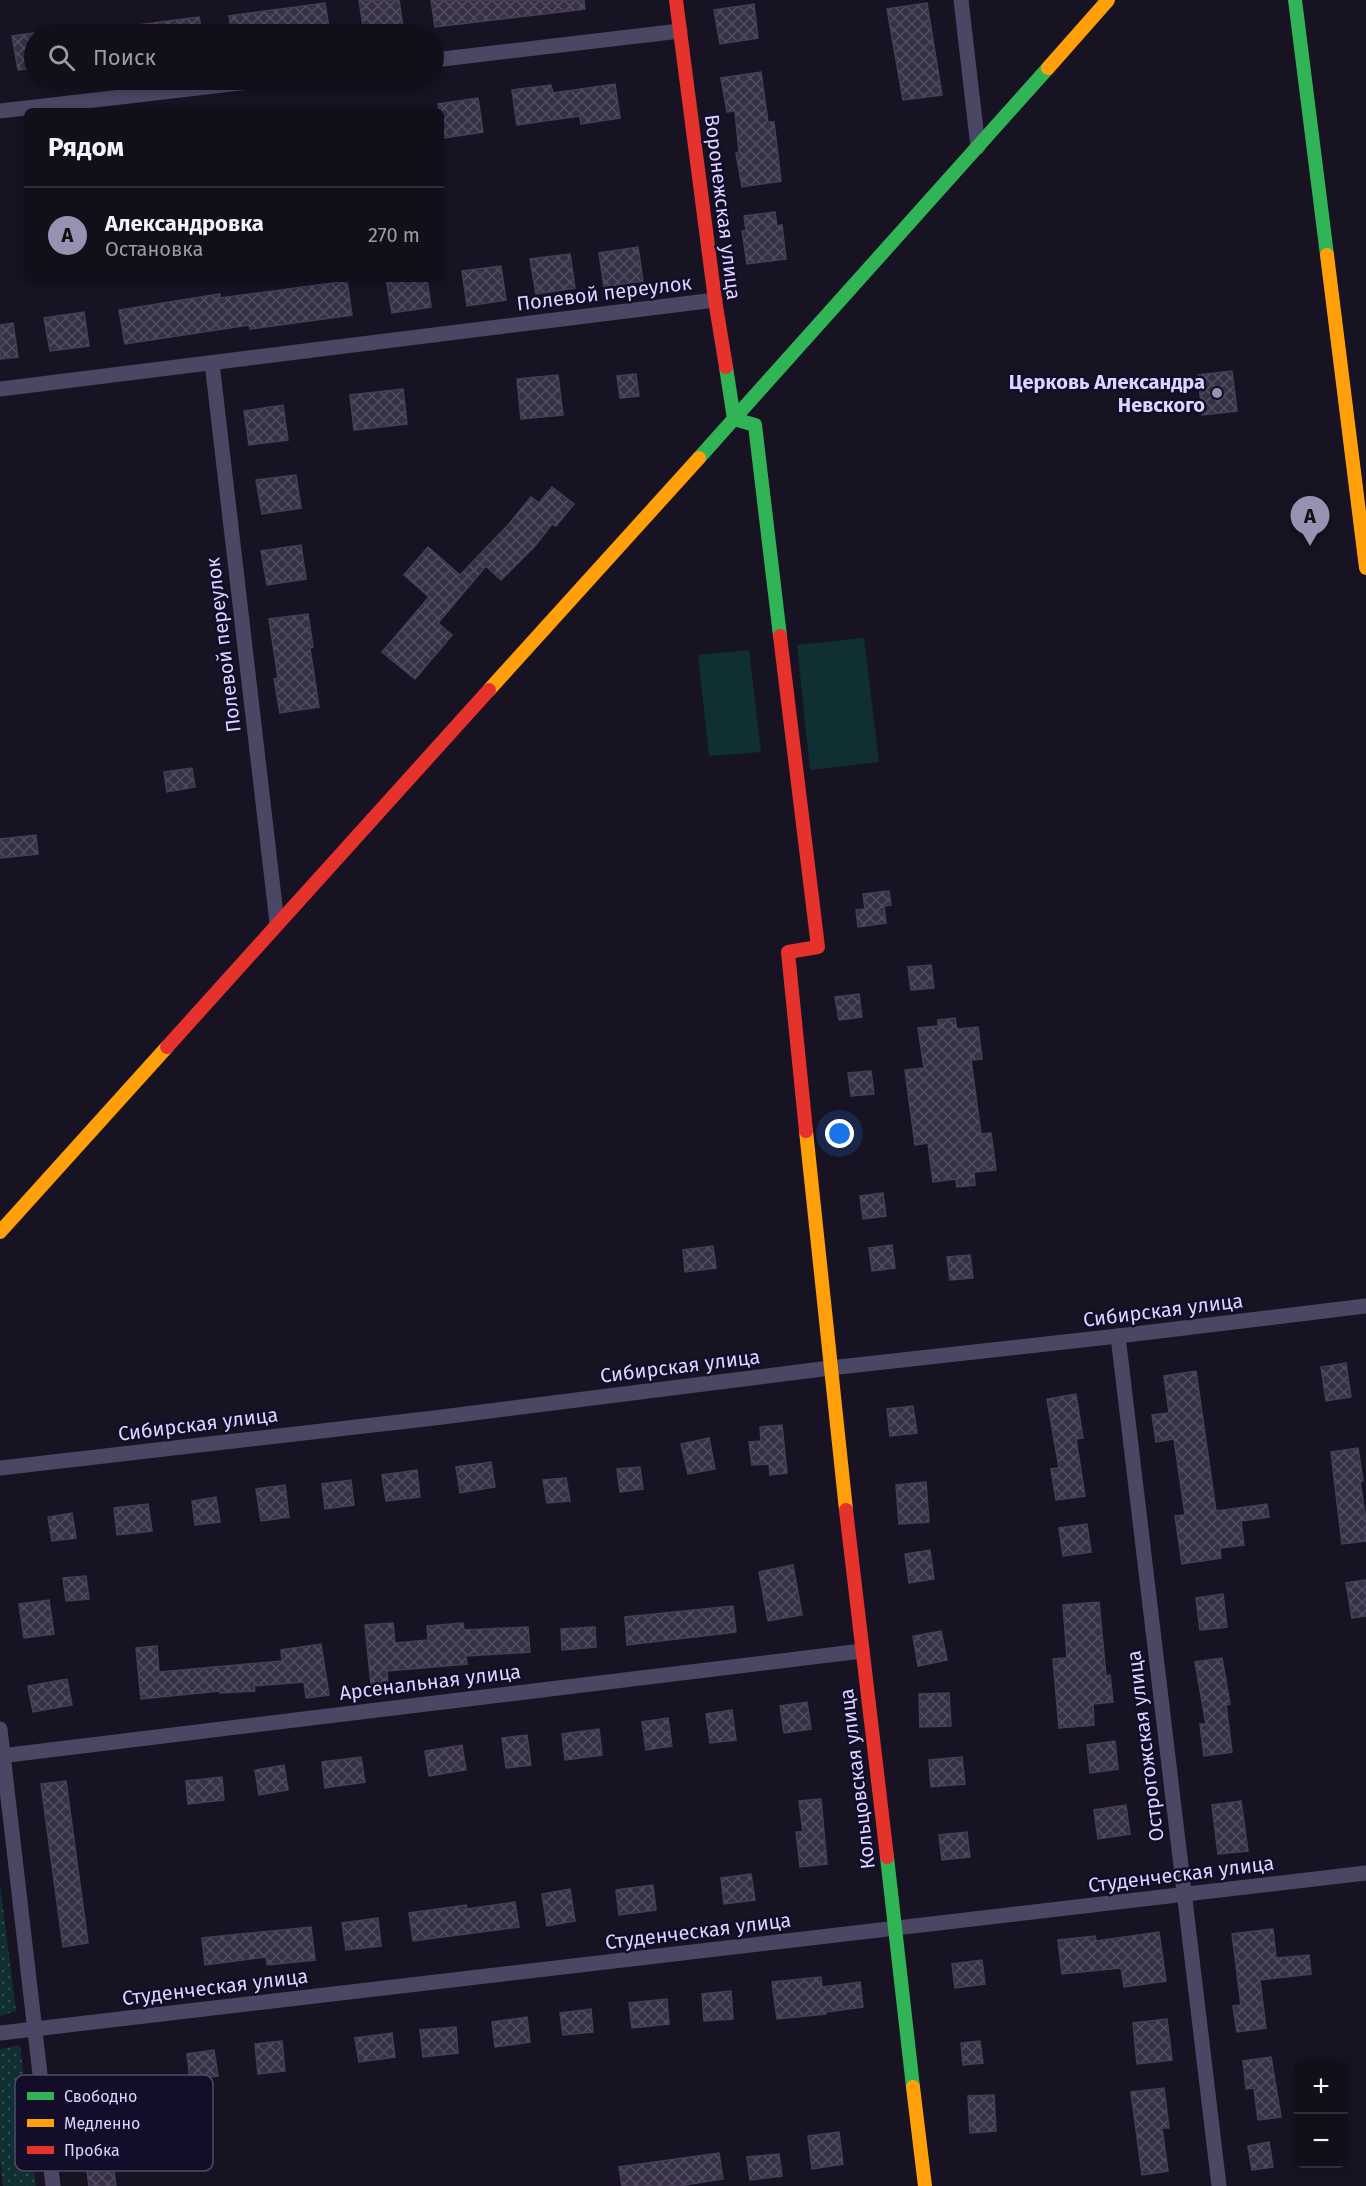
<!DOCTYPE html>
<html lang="ru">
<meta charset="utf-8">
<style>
body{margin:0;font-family:"Fira Sans",sans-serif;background:#1f1c27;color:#f1f3f6}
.controls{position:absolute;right:18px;bottom:18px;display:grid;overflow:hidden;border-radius:9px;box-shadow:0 3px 9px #0003}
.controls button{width:54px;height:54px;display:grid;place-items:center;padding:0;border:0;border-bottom:2px solid #312e39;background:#120e1a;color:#f1f3f6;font:30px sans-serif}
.you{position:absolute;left:840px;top:1134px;width:21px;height:21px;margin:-15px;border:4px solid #fff;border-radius:50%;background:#1a73e8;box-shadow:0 0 0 9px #1a73e833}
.badge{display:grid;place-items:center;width:39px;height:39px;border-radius:50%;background:#9891b2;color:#111;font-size:20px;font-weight:700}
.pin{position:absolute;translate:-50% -50px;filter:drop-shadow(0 2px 3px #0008)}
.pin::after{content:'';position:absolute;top:32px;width:21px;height:18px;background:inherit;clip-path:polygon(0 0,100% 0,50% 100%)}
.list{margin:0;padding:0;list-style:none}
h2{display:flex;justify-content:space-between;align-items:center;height:78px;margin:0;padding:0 24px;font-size:26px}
h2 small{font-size:20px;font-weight:400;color:#9c9ca2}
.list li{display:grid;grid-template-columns:39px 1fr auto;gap:18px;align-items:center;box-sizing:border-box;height:96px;padding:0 24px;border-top:2px solid #312e39}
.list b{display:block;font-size:22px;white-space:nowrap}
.list p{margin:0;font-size:20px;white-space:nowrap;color:#9c9ca2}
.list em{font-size:20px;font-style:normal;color:#9c9ca2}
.icon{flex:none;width:33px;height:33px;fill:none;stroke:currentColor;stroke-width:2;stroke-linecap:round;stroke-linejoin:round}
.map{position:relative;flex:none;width:1366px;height:2186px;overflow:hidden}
.search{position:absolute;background:#120e1a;box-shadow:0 3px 9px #0003;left:24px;top:24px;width:420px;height:66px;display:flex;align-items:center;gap:15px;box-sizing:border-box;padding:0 21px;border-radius:33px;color:#9c9ca2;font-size:22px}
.panel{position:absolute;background:#120e1a;box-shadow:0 3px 9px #0003;left:24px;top:108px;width:420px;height:174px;border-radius:9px}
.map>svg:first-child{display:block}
.green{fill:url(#green-dots)}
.pitch{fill:#102f32}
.building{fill:url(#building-cross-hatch);stroke:#453e57;stroke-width:1.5}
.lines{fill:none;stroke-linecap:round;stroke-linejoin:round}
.street{stroke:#4a4764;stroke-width:15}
.fast{stroke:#30b455;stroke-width:14}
.slow{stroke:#ff9f0a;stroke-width:14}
.jam{stroke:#e5322d;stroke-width:14}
.poi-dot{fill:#9891b2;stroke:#140d29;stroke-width:2}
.labels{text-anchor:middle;stroke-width:5;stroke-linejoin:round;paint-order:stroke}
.street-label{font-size:20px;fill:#ddd5ff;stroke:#140d29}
.poi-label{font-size:20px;font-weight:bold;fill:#ddd5ff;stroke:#140d29;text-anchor:end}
.key{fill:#140d29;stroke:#504969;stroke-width:1.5}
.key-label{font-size:16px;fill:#ddd5ff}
</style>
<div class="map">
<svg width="1366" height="2186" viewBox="0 0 1366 2186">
<defs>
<pattern id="green-dots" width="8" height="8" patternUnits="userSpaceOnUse" patternTransform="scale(1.5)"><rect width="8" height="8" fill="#102f32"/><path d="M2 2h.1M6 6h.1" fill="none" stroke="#324c51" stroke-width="1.8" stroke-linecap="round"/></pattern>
<pattern id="building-cross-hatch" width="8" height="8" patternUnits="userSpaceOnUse" patternTransform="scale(1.5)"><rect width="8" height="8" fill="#363145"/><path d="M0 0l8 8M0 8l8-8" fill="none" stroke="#534e61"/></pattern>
</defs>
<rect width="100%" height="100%" fill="#181323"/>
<!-- green -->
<g class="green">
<polygon points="0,1883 16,2011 0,2016"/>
<polygon points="20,2045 36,2186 3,2186 0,2160 0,2049"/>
</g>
<!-- pitch -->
<g class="pitch">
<polygon points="864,638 879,762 810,770 797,645"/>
<polygon points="749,650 761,752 709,756 698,655"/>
</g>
<!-- building -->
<g class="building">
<polygon points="359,0 399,0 403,28 364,33"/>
<polygon points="431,0 584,0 585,9 435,27"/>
<polygon points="325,3 330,34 232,34 229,16"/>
<polygon points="927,3 942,95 903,100 887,9"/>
<polygon points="754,4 758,38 720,44 714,10"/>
<polygon points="199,17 202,34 139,34 138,25"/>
<polygon points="34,33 34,68 18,70 12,36"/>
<polygon points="761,72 768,122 774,122 781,181 742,187 736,153 739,152 735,111 727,112 721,78"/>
<polygon points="615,84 620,118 581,124 580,116 517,125 512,90 551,85 553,93"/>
<polygon points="478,98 483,132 444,138 438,104"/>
<polygon points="775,212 777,226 782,225 786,259 747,264 742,231 746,230 744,216"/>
<polygon points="638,247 643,281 604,287 599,253"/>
<polygon points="570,254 575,288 536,294 530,259"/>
<polygon points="501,266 506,300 467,306 462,271"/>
<polygon points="386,279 427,279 431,307 392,313"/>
<polygon points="347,281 352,315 250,329 249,325 125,344 119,310 220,294 220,298"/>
<polygon points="84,312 89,346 50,351 44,318"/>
<polygon points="13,323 18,357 0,359 0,325"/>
<polygon points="1232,371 1237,411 1202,415 1198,375"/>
<polygon points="636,374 639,396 620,398 617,376"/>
<polygon points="558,375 563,415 521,419 517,379"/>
<polygon points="403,389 407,424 354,430 350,395"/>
<polygon points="283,405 288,440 249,445 244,411"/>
<polygon points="296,475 301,508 262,514 256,480"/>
<polygon points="552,487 574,504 556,526 552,524 535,546 501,580 486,566 438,623 452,635 415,679 382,652 429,597 404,575 428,547 460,575 508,525 531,497 539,503"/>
<polygon points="301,545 306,579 267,585 261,551"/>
<polygon points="308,614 313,647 310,648 319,707 280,713 274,679 278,678 269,619"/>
<polygon points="192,768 195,787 167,792 164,772"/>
<polygon points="36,835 38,854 0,858 0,839"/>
<polygon points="889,891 891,905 884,906 886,923 858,927 856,910 865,909 863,894"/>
<polygon points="931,965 934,988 911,990 908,967"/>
<polygon points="859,994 862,1017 839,1020 835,997"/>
<polygon points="955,1018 957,1029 978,1027 982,1059 971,1060 981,1134 991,1133 996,1170 974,1172 975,1185 957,1187 956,1179 933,1182 928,1143 915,1145 905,1070 924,1068 918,1028 938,1026 938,1020"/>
<polygon points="871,1071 874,1094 851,1096 848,1073"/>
<polygon points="883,1193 886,1216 863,1219 860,1196"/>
<polygon points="892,1245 895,1268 872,1271 869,1248"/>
<polygon points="713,1246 716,1268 685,1272 683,1250"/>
<polygon points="970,1255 973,1278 950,1280 947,1257"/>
<polygon points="1346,1363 1351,1397 1326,1401 1321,1367"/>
<polygon points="1196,1371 1216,1511 1267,1504 1269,1517 1241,1521 1244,1545 1220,1548 1221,1558 1182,1564 1175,1516 1185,1515 1174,1439 1156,1442 1152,1415 1169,1413 1164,1376"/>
<polygon points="1076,1394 1083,1438 1076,1439 1085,1496 1056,1500 1051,1469 1059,1468 1047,1399"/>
<polygon points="913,1406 917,1433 890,1436 887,1409"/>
<polygon points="782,1425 787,1473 770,1475 769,1464 752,1465 749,1442 761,1441 760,1427"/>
<polygon points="709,1438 715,1469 688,1474 681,1444"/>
<polygon points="1358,1448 1363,1481 1360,1482 1366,1520 1366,1541 1342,1544 1331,1452"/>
<polygon points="491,1462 495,1487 460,1493 456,1467"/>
<polygon points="640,1467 643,1489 620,1492 617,1469"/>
<polygon points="417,1470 420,1497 386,1501 382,1475"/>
<polygon points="566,1478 570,1501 547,1503 543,1480"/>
<polygon points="351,1480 354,1505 325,1509 322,1484"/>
<polygon points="926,1482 929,1522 899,1524 896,1485"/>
<polygon points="285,1485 289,1517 261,1521 256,1489"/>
<polygon points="216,1497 220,1522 195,1525 192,1501"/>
<polygon points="148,1504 152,1531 117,1535 114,1508"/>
<polygon points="72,1513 76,1538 52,1541 48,1517"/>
<polygon points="1087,1524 1091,1552 1063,1556 1059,1528"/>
<polygon points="930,1550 934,1579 909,1583 905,1554"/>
<polygon points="793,1565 802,1615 768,1621 759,1572"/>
<polygon points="86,1576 89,1599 66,1601 63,1578"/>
<polygon points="1366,1580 1366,1616 1352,1618 1346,1583"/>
<polygon points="1223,1594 1227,1627 1200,1630 1196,1598"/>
<polygon points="49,1600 54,1634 24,1638 19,1604"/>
<polygon points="1099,1602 1106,1676 1110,1675 1113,1702 1093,1704 1094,1725 1059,1728 1053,1659 1067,1658 1063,1605"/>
<polygon points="733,1606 736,1632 627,1645 625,1617"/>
<polygon points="393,1623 395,1643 428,1640 427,1626 463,1623 464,1630 528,1627 530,1652 466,1656 467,1664 387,1671 388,1684 371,1685 365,1625"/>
<polygon points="595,1627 596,1647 562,1650 561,1629"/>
<polygon points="941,1631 947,1660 918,1666 913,1636"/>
<polygon points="321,1644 329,1695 306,1698 304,1682 254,1686 255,1691 220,1693 220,1691 141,1699 136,1648 157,1646 159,1672 282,1661 281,1650"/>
<polygon points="1222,1658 1230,1704 1226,1705 1232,1752 1204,1756 1200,1724 1206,1724 1195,1662"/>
<polygon points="67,1679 72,1705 33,1712 28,1686"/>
<polygon points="949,1693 951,1726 920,1727 919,1694"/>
<polygon points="807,1702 811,1729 784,1733 780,1706"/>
<polygon points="732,1710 736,1740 710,1743 706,1714"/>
<polygon points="668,1718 672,1746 646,1750 642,1722"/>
<polygon points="599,1729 602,1755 565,1760 562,1734"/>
<polygon points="527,1735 531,1765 506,1768 502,1738"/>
<polygon points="1115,1741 1118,1769 1090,1773 1087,1745"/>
<polygon points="462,1745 466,1770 429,1776 425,1751"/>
<polygon points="361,1757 365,1782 325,1788 322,1762"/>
<polygon points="962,1757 965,1784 931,1787 929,1760"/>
<polygon points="284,1765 288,1790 259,1795 255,1770"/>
<polygon points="222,1777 224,1800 188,1804 186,1781"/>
<polygon points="66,1781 88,1943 63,1947 41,1784"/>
<polygon points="821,1799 827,1864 800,1867 796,1832 803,1832 799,1801"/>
<polygon points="1241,1801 1248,1851 1218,1854 1212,1805"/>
<polygon points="1126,1805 1130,1834 1098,1839 1094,1810"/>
<polygon points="967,1832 970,1857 942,1860 939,1835"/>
<polygon points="751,1874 755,1900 724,1904 721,1878"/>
<polygon points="653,1885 656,1910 619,1915 616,1890"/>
<polygon points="570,1889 575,1921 547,1926 542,1894"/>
<polygon points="515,1902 519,1927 413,1941 409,1913 466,1905 467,1909"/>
<polygon points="378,1918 381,1946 346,1950 342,1923"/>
<polygon points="311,1927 315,1960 267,1965 266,1957 205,1965 202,1938"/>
<polygon points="1273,1929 1276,1958 1309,1955 1311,1974 1260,1980 1266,2028 1237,2032 1233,2006 1241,2005 1232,1934"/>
<polygon points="1159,1932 1166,1981 1124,1987 1121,1968 1062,1974 1058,1940 1095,1936 1096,1941"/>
<polygon points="982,1960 985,1984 955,1988 952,1964"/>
<polygon points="821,1977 822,1987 860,1982 863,2007 826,2012 826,2014 777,2019 772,1982"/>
<polygon points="731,1991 733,2019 704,2021 702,1994"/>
<polygon points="667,1999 669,2024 632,2028 629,2003"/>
<polygon points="591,2009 593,2032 563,2035 560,2013"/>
<polygon points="527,2017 530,2042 495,2047 492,2022"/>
<polygon points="1167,2019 1172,2060 1137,2064 1133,2023"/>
<polygon points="456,2027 458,2053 423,2057 420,2030"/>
<polygon points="392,2033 395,2057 359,2062 355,2038"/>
<polygon points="282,2041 285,2071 258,2074 255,2044"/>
<polygon points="980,2041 983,2063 963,2065 961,2043"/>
<polygon points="214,2050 218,2076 190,2079 187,2054"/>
<polygon points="1271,2057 1281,2117 1258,2120 1254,2088 1246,2089 1243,2061"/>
<polygon points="1164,2088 1169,2128 1162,2128 1168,2171 1142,2175 1131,2092"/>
<polygon points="994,2095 996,2131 970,2133 968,2096"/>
<polygon points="105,2103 116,2186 89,2186 78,2106"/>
<polygon points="839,2132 843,2164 812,2169 808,2136"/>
<polygon points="1269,2142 1273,2167 1252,2170 1248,2146"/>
<polygon points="719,2153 723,2179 679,2186 622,2186 619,2167"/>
<polygon points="779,2154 782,2176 750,2180 747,2157"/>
</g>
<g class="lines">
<!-- street -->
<g class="street">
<polyline points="961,0 978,147"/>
<polyline points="434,60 680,31"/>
<polyline points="0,111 267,80"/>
<polyline points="212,363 277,923"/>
<polyline points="0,389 715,300"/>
<polyline points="1118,1336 1219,2186"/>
<polyline points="0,1468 434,1418 830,1368 1118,1336 1366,1306"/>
<polyline points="0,1729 53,2186"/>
<polyline points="0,1756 862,1651"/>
<polyline points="0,2033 1366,1873"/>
</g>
<!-- fast -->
<g class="fast">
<polyline points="1295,0 1327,255"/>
<polyline points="726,367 734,419 755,425 780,636"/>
<polyline points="699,458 1048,68"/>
<polyline points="887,1857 913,2087"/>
</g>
<!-- slow -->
<g class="slow">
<polyline points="1048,68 1108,0"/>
<polyline points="1327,255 1366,568"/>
<polyline points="489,690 699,458"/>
<polyline points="806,1131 846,1510"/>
<polyline points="0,1232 167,1047"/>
<polyline points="913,2087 925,2186"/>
</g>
<!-- jam -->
<g class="jam">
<polyline points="676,0 715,300 726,367"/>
<polyline points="780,636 818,947 788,952 806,1131"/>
<polyline points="167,1047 489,690"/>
<polyline points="846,1510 887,1857"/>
</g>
</g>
<!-- markers -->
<circle class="poi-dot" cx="1217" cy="393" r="6"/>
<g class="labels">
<!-- street labels -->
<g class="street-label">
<text transform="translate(723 207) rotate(83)" y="7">Воронежская улица</text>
<text transform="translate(604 293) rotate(-7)" y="7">Полевой переулок</text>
<text transform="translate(223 645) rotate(-97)" y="7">Полевой переулок</text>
<text transform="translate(1163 1310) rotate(-7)" y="7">Сибирская улица</text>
<text transform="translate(680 1366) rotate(-7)" y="7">Сибирская улица</text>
<text transform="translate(198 1424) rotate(-7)" y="7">Сибирская улица</text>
<text transform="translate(430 1682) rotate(-7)" y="7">Арсенальная улица</text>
<text transform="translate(1145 1746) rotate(-97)" y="7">Острогожская улица</text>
<text transform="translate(857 1779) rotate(-97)" y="7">Кольцовская улица</text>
<text transform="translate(1181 1874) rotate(-7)" y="7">Студенческая улица</text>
<text transform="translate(698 1931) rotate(-7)" y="7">Студенческая улица</text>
<text transform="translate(215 1987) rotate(-7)" y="7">Студенческая улица</text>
</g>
<!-- poi labels -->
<g class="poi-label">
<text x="1205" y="389">Церковь Александра<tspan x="1205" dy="23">Невского</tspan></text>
</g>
</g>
<!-- legend -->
<rect x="15" y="2075" width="198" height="96" rx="9" class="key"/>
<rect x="27" y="2092" width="27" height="8" fill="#30b455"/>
<rect x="27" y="2119" width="27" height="8" fill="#ff9f0a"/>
<rect x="27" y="2146" width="27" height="8" fill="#e5322d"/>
<g class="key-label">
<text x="64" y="2102">Свободно</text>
<text x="64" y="2129">Медленно</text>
<text x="64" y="2156">Пробка</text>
</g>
</svg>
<div class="controls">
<button>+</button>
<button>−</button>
</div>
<div class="you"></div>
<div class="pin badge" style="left:1310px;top:546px">A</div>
<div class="search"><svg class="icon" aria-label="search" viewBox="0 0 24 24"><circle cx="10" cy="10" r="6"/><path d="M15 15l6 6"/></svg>Поиск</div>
<section class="panel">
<h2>Рядом<small></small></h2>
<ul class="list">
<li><span class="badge">A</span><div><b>Александровка</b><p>Остановка</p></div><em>270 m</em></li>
</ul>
</section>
</div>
